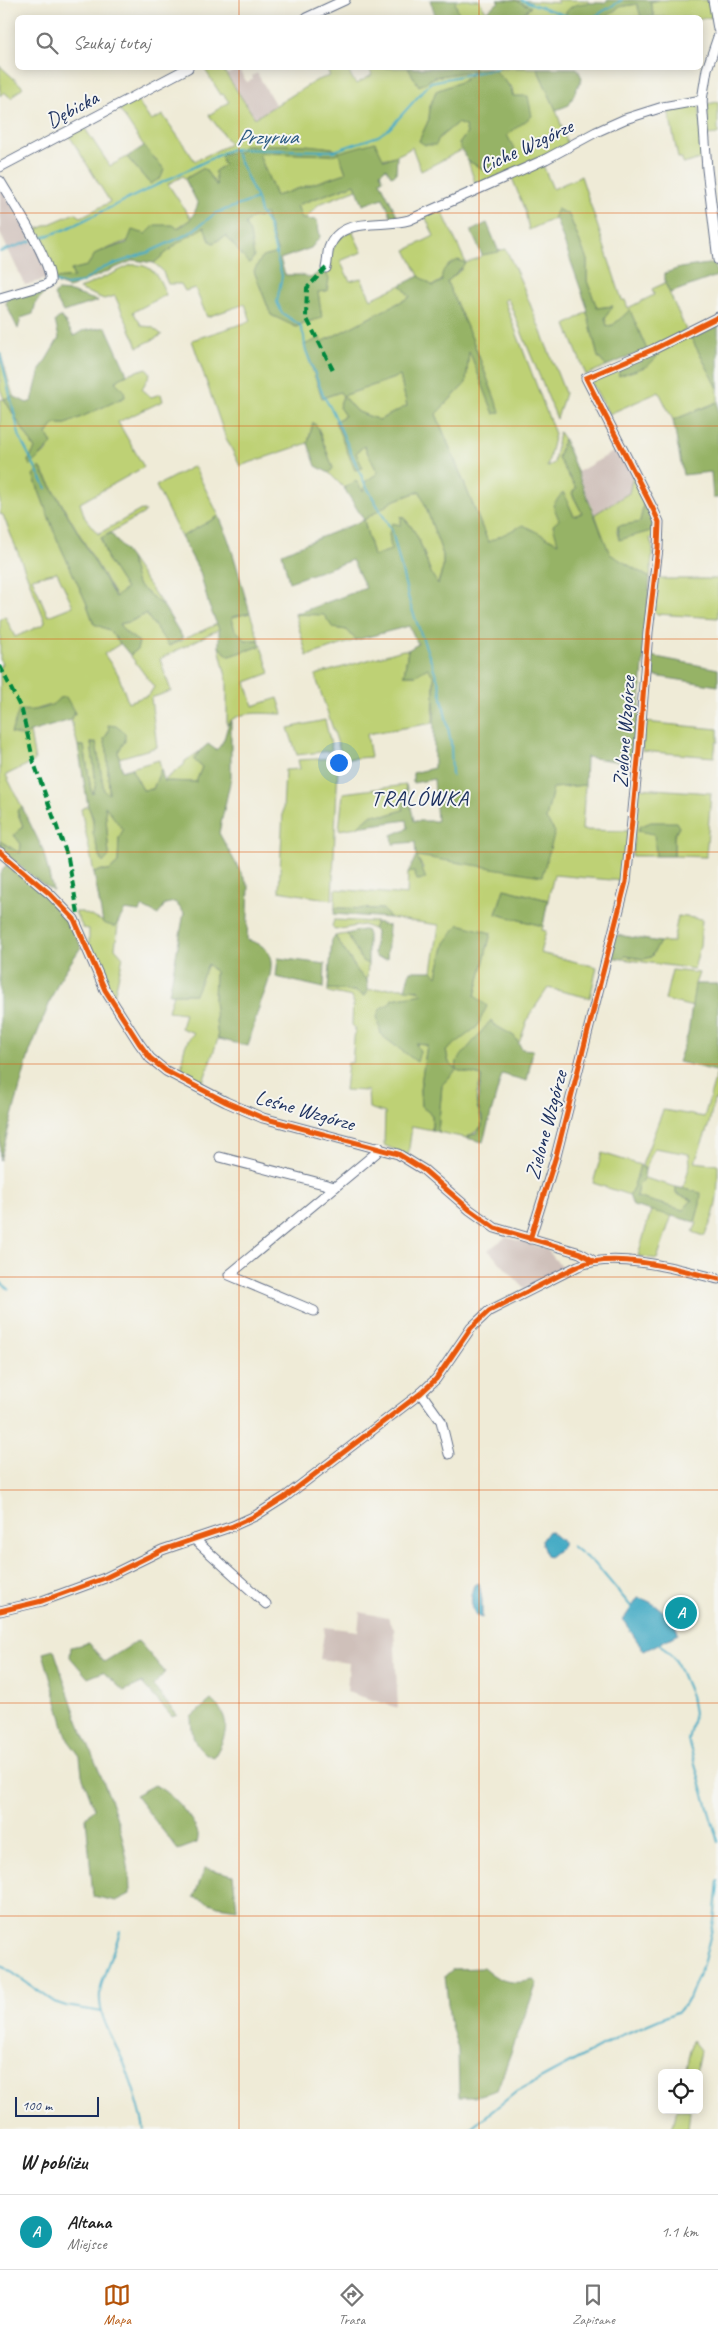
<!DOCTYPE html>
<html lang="pl">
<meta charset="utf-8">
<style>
body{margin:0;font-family:Caveat,sans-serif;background:#f6f6f6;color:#222}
.controls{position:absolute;right:15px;bottom:15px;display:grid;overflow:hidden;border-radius:8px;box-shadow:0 2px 12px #0003}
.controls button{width:45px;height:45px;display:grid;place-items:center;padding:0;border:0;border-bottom:1px solid #e0e0e0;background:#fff;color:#222;font:25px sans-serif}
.scale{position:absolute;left:15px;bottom:12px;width:84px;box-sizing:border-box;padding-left:5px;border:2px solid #1b2f5e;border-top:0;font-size:14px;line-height:18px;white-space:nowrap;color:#1b2f5e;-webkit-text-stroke:4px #f6f6f2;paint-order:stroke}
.you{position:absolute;left:338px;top:762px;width:18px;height:18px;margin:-12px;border:4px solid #fff;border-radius:50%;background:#1a73e8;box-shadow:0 0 0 8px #1a73e833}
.badge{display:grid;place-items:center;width:32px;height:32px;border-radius:50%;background:#b45309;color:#fff;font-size:16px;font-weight:700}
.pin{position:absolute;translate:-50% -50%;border:2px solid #fff;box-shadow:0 1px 5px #0006}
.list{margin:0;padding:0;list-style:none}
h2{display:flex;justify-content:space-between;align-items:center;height:65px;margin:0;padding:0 20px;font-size:21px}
h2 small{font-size:16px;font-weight:400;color:#767676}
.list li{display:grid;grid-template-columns:32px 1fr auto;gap:15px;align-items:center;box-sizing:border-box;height:75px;padding:0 20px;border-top:1px solid #e0e0e0}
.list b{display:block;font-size:19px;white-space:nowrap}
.list p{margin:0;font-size:16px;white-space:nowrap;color:#767676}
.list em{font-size:16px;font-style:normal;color:#767676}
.icon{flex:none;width:28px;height:28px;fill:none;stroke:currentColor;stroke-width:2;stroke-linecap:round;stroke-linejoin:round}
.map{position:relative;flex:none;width:718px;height:2129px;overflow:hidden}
.search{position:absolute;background:#fff;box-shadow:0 2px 12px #0003;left:15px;right:15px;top:15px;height:55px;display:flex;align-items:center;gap:12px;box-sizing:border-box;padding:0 18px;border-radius:8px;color:#767676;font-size:19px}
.sheet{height:140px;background:#fff}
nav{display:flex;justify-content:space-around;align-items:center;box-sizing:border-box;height:70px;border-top:1px solid #e0e0e0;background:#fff;font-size:14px;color:#767676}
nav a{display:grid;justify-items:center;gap:2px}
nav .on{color:#b45309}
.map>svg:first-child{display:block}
.industrial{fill:#cfc0ba}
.green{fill:#bed174;stroke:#6c8069;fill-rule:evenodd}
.forest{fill:#96b366;stroke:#587162;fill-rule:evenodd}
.water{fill:#45abc5;stroke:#306d92}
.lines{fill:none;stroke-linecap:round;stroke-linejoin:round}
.stream{stroke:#45abc5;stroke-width:2}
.minor-casing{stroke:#657188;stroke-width:11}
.minor{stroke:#fff;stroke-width:9}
.quiet{stroke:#00873e;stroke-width:4;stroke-dasharray:8 4;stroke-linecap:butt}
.cycleway-casing{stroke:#f6f6f2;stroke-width:8}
.cycleway{stroke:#e8590c;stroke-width:5}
.grid{fill:none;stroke:#de5710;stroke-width:1;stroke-opacity:0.55}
.labels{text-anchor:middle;stroke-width:4;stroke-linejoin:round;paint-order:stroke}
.street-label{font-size:21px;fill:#1b2f5e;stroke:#f6f6f2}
.water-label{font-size:22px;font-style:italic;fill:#2a5a82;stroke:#f6f6f2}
.neighbourhood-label{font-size:22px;letter-spacing:1px;fill:#1b2f5e;stroke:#f6f6f2}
</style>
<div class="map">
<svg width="718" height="2129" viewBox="0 0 718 2129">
<rect width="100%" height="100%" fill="#f6f6f2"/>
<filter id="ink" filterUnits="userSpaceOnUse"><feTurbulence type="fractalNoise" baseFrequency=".02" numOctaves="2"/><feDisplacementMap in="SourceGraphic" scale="10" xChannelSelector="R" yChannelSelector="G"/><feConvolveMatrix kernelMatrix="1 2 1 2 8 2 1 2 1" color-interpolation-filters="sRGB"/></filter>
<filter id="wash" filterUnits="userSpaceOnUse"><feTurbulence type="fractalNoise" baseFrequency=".0096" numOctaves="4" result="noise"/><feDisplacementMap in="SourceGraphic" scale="20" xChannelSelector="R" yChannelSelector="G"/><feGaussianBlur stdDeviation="1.12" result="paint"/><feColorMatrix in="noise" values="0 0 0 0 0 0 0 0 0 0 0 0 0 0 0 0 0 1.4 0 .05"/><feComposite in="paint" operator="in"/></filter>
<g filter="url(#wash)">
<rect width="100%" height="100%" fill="#efebd7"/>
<!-- industrial -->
<g class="industrial">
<polygon points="238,69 247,82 253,79 252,76 257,73 276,106 255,118 226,75"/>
<polygon points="0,185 41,258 47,279 25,285 0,233"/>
<polygon points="620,448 633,475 629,493 595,514 578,472"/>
<polygon points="506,1237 546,1249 563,1268 524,1288 488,1250"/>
<polygon points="360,1612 388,1618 394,1628 398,1708 347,1692 349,1663 320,1659 325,1627 358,1631"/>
</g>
<!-- green -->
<g class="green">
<polygon points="458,0 479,0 490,17 460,17 455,3"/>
<path d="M515,0L559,3L556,0H588V3C577,5 568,6 564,17L518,18L531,7Z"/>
<polygon points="659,0 710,0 713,17 701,19 700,18 654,17 650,2"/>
<polygon points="638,4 641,17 606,18 619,7"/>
<polygon points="0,66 23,87 11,98 4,92 0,96"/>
<path d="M204,68H222L255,118L317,80L330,76L326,68H346L356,84L372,75L369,68H408L419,86L435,77L475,70L463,81L436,91L430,106L429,119L419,141L439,138L457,123L465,126L467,133L459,144L462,150L421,171L412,147C389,164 367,159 340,156L346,173L276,196L260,157L261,152L331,155L333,148L304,145H244L240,152H232L225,165L215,171L217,186L204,168L185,179L183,176L168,184L191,219L177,228L146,234L96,253L87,266L71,270L74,278L54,279L31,232L75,213L81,217L110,202L69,135L84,127L110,166L127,157L150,184L164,169L144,146L119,109L136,99L151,121L163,115L195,161L230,144L209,115L229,102L223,94L221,95Z"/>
<polygon points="494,68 537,68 556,110 568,145 476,186 468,161 485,170 513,159 516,152 506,135 532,116 513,96 512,88 497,74"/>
<polygon points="718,102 718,134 707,135 707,104"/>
<polygon points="699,104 704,158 683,164 682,158 678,158 668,109 675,111 676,107"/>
<polygon points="542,163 553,189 581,176 622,300 625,300 628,308 654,295 652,289 665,283 686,330 647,350 630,311 613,325 607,326 605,318 612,306 597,308 587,281 587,260 569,215 557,209 553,219 529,230 525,211 511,175"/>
<polygon points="355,184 357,189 319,204 304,220 302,219 297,205"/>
<polygon points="441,209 466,263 478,258 482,255 506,249 523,286 565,393 557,419 508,299 504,300 555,434 547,467 554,463 559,432 564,439 558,458 576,488 572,494 582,513 574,516 563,492 559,543 488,542 436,414 466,383 469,349 494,414 500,412 473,341 447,282 463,268 432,286 419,276 406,250 434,236 425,216"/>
<polygon points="265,212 278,254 254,271 271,315 297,327 303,323 322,318 318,292 329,257 339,238 354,230 353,233 362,252 340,261 350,281 361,278 371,299 401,285 410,297 322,342 304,345 323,398 340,392 343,396 400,376 407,406 379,420 356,411 343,396 339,407 345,416 335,421 355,470 362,468 356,453 364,446 378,473 363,492 356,481 344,488 329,473 333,468 318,428 313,423 308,443 240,466 225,436 192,340 251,321 245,304 207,317 195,288 185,291 181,284 168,284 162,270 154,263 178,243 204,226 210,241 214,243 226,235 249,263 245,225 253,217"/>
<path d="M131,265C153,263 159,277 166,295L133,312L142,326L152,327L162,335L138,347L115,296L104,299L79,289Z"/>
<polygon points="587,312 598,357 606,366 586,375 566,325"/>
<polygon points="689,334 718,388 718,402 673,420 659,392 609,414 608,412 591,382 593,377 618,367 619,376 652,352"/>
<path d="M0,352L13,396L4,399L35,449L28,461L30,465L48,450L47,434L54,424H66L125,397L115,382L127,374L147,368L150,374L142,389L151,397L161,394L163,401L118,422L144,467L80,503L85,518L98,534L141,510L146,512L101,538L108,561L126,589L116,597L41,468L33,475L57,539L86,602L94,624L109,630L120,644L104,654L118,674L128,702L149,695L154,687L130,655L137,650L139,642L125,632L119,624L130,622L146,614L169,646L217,624L219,629L160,659L171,691L151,698L157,747L119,758L118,752L125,741L109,731L104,739L107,750L109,795L104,791L96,742L91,743L96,784L93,795L91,790L84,746H78L71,720L75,713L55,704L30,711L15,723L11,733L30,732L35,761L6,775L22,807L17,812L23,826L14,835L21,844L20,854L0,841V665H2L0,659V619L5,616L15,637L44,624L45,621L3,515L0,514V400L4,399L0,389ZM57,572L73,606L48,616L32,578Z"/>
<polygon points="194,466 219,516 181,537 156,486"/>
<polygon points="633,475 645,496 640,523 618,526 617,532 619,540 654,517 657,521 655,537 650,538 653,550 650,578 609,554 595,514 629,493"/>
<path d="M420,491L443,555V568L437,585C424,562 423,535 402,516L401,525L389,534L392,550L373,556L364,520L393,501Z"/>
<polygon points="130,558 164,607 137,584"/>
<polygon points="656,579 718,579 718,618 657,614 653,610 653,602 658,594 655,592"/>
<polygon points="250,613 259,640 245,640 234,628 232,617"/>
<polygon points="295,614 324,614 333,628 347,630 356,640 307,656"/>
<path d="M261,646L270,673L246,682L253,706L278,698L283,714C266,714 237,709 227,725V681L219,647L229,656Z"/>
<polygon points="403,650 408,650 404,675 416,675 428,667 434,677 433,723 367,734 371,757 343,759 315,675"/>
<polygon points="325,720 332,749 329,751 297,755 288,728"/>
<polygon points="644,722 718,729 718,742 716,742 714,757 642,751"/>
<polygon points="199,752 194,760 202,767 196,782 163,781 184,765 185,761"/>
<polygon points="333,758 338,765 332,900 279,891 285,770 300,769 298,760"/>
<polygon points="159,760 161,769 153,789 143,790 131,768"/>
<polygon points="406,785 403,810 387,815 372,814 357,827 339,830 343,793"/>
<path d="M585,785L582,830L629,831L623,881L554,875L548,900L504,889L496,914L543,926L542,930L546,931L540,953L597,967L590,998L548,988L529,1016L519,1043C512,1032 498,1031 491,1020L456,1070L482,1076C480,1085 474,1097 477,1107C480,1114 482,1119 482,1127L466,1138L438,1132L442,1085L456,1070L449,1063L446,1051L475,996L491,933L445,943L437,976L432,971L439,925L390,918L382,909L335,908V889L407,895L408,873L424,869L416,856L546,819L553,788Z"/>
<polygon points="639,788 711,793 706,857 674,856 674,836 679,827 638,831 655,834 656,856 632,856"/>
<path d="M105,805L123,830L119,838L118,863L109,871L102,870L94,873L81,809L88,806C95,822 95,839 99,855H109Z"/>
<polygon points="75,912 82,912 115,927 119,919 115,948 123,957 114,996 89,946 89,929 83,928"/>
<polygon points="678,916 702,919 700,946 694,969 622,959 625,956 644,959 651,957 660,942 673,942"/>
<polygon points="334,920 376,922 373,929 363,925 335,930 332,926"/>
<polygon points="347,934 362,961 368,964 367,980 359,973 335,936"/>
<path d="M208,964L215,972L214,1001L218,1039L202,1085L182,1072C182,1058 183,1043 194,1033L181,1028L185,1013L168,1011L173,994H195Z"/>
<polygon points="672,970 699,973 695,984 693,1007 665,1000"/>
<path d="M328,989L354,991L365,996L368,990C385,989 410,984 424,994L392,999L381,1035L416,1061V1044L427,1045L420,1090L421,1106L432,1115V1130L412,1126L408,1156L384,1145L385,1113L369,1108L368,1091L345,1090L348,1063H352L355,1028L352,1025L353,1000L352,997L328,992Z"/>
<path d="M718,1069V1100H714L709,1124L695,1162L718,1165C718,1192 718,1212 704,1236L693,1232L697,1223L695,1222L700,1204L683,1189L690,1164L689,1154L654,1148L645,1170L642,1165L663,1110L704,1117Z"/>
<polygon points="602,1153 640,1165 634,1186 629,1195 593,1183"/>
<polygon points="644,1178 676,1187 676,1194 692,1200 683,1210 636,1197 638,1185"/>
<polygon points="651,1210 672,1215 657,1259 638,1256"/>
<polygon points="692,2040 700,2050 696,2073 685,2073"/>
<polygon points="677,2110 690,2110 688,2129 672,2129"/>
</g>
<!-- forest -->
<g class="forest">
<polygon points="430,0 458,0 455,3 460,17 436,17"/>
<polygon points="497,0 515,0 531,7 518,17 490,17 487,11 499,2"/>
<path d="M607,0H659L650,2L654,17H641L637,4L619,7L606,17H564C569,0 590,3 604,3Z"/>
<path d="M408,68H494C500,79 511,83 513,96H528L532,116L507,135L516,152L513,159L485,170L468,161L459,144L467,133L465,126L457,123L439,138L436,145H425L419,141L429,119L430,107L436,91L463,81L475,70L435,77L419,86Z"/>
<polygon points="537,68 577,68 582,78 569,105 556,110"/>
<path d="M375,142L384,160L397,155L396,174L391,176L386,168L380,173L383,179L380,181L399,219L393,220L383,198L363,205L355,184L297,205L302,219L317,220L320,237L311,248L280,259L285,275H300L311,278L324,268L329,279L327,291L318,292L322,318L303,323L296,327L271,315L254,271L262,257L278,253L265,213L259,218L253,217L245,224L250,233L254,257L249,264L226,236L213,243L210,241L204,227L178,243L154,263L134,260L69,288L58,284L54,279L74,277L71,270L87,266L96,253L127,243L132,230L146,234L155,225H173L177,228C190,223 193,217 198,204L185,179L204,168L217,186L215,171L224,165L221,156L232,152H240L243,145C267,146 322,141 340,152ZM261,153L331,155L339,153L346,173L276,196L260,157Z"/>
<polygon points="144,146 164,169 161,178 150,184 127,157"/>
<polygon points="557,209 569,215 587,260 587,281 597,308 613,306 605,318 607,326 613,325 630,310 647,350 606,366 598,357 587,312 588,310 556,219 553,219"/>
<polygon points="487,223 499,252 482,255 471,231"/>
<path d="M458,260L466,263L447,282L473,341L500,412L494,414L469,351L466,383L436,414L488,542L523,525L558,543L553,525L559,520L553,505L563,492L574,516L582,513L572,493L576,488L558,458L564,439L610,554L650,578L635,764L586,757L585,785L553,788L546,819L555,832L542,876L417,856L426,879L417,880L414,872L408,873L416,856L415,842L393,844L392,835L408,828L407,820L357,827L372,814L387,815L403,810L406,785L414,821H437L434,779L413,783V773L434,768V677L428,668L416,675H404L408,650L418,644L409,626L356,640L347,630L333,628L324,615L295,614L366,588L352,560L289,582L282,553L364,520L344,488L356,481L363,491L366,481L378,473L364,446L356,453L363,468L355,470L335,421L345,416L339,407L343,396L340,392L322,398L304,345L320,338L322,342L410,297L401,285L419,276L433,286L442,281C440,269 448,265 458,260ZM400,376L407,406L379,420L356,411L343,396ZM420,491L443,555V568L438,584C421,562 426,537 401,516V525L392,523L389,534L391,550L373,556L364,520L393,501Z"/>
<polygon points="715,263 717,276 670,293 665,283 665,273 680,268"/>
<polygon points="44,287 46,292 36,302 33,314 21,318 18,329 6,304 8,297"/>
<polygon points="57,291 71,292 98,301 63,312 54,295"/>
<polygon points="61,316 74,336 82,331 106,327 127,374 115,382 124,390 125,397 66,424 54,424 47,434 52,444 30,466 28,461 35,449 4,399 13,396 27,403 32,401 40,370 59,338 55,321"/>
<polygon points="712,323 718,325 718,388 689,334"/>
<polygon points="652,352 657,357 648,366 619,376 618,367"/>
<polygon points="718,402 718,498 713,498 711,472 683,475 673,420"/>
<polygon points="313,422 318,428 333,468 329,473 316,466 308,443"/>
<polygon points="40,467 115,597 126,589 108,561 101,538 111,533 130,558 137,584 164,607 183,638 169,646 146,614 129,622 119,624 125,632 139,642 137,650 130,655 109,630 94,624 86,602 57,539 33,475"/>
<polygon points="645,496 654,517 651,531 619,540 618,526 640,522"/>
<path d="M219,516C233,547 240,581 250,613L232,617L234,628L245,640H259L261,646L229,656L219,647V629L209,606L200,572L181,537Z"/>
<polygon points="651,656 718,669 718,686 648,675"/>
<path d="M66,697L75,713L71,720L30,732L24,737L11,733L19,710C32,711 51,710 59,698Z"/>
<path d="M231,720V778L219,833L249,887L247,940C285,948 269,981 260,1004C256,1018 252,1032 248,1046L218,1039L214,1001L215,972L208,964L195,994H169L184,913L175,902L165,904L158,915L143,907L139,912L125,910L115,927L103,923L94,873L102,870L109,871L118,863L119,838L123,830L105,806L109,856L103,863L99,855L93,833V818L88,806L78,746H84L91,790L93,794L96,784L91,743L96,742L104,791L109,794L107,750L104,739L109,731L108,725L116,726L125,733V741L118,752L122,771L131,768L143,790L153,789L161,769L164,781L196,782L202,767L194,760L199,752L208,744L216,750C227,741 224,731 231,720Z"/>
<polygon points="22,807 43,850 53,891 33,877 0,849 0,841 20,853 21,844 14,835 23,826 17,811"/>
<polygon points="651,822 676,822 679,827 674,836 674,856 656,856 654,834 638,831 639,827"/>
<polygon points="7,864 65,913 71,922 81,947 59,980 30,1051 0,1160 0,874"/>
<polygon points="504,889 548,900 543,926 496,914"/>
<polygon points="335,908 383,909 390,918 334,914"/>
<polygon points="376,922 389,926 387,959 377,958 374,954 376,932 373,929"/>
<polygon points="459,924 491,933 475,996 487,1006 477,1027 446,1051 449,1063 456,1069 457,1061 491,1020 493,1024 514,1036 522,1049 533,1050 527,1081 502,1074 483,1142 466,1138 476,1133 482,1127 482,1117 477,1105 482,1076 456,1070 442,1085 438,1132 432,1130 432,1115 421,1106 420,1090 427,1045 416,1044 420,1051 417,1062 381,1035 377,1016 381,1008 389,1004 392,999 423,994 419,990 405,989 410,971 432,971 437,976 445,943"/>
<polygon points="362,930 366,930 368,935 368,964 362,961 347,934"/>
<polygon points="618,935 660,942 651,957 644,959 625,956 622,959 610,957 615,936"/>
<polygon points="335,936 359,973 367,980 368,990 365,996 354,991 328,989 332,939"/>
<polygon points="278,958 325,964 324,988 276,977"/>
<polygon points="695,984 718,984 718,1069 716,1071 678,1062 688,1034"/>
<polygon points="640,1165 645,1170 644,1178 638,1185 636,1197 683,1210 692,1200 676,1194 676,1187 701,1193 700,1204 695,1222 633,1206 629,1195 634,1186"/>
<polygon points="138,1641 165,1672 153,1686 177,1715 172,1717 142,1683 124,1691 103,1672 88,1678 70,1657 71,1647 89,1643 104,1662"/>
<path d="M54,1650C62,1674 70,1699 79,1723C101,1777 130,1834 130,1894L116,1901L93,1896L86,1818L94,1808L82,1775L80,1756L68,1740L43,1653Z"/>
<path d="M211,1700C233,1718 227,1736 214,1757C193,1750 192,1736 191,1717Z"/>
<path d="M154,1785C169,1791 191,1815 197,1831C199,1834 198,1839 197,1843L178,1850L135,1795Z"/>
<polygon points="205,1868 233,1875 237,1909 218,1906 194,1897"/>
<path d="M484,1968C500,1982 512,1985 533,1980L537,1983L497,2090L474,2097H459L458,2049L450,2022L445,1976L453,1969Z"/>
</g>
<!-- water -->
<g class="water">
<polygon points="548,1531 551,1532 563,1542 563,1546 549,1557 546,1556 541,1541"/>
<path d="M479,1583L482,1600V1618L475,1615C471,1606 470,1594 474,1585Z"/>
<path d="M638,1598C652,1599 677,1620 678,1634L644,1651L623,1620Z"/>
</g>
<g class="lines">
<!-- stream -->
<g class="stream">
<polyline points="521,0 573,18"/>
<polyline points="592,18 622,0"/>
<polyline points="257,199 260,212 268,224 282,276 277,302 282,313 300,325 304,336 305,348 323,395 333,412 365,484 392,531 410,604 439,683 451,743 452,776"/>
<polyline points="38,239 66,229 231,149 334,151 378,136 390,128 431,82 498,68"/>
<polyline points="0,252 31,241"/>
<polyline points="53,281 66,285 81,283 103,268 149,252 188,234 216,213 257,199 234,149"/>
<polyline points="0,353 20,438 46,488"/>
<polyline points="0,1282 9,1289"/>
<polyline points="572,1546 598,1567 633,1609"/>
<polyline points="658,1642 676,1661 691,1696 694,1713 688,1740 718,1842"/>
<path d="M120,1932C114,1952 102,1973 100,1994C98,2018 115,2042 124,2063C132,2084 140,2107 144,2129"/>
<polyline points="0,1964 54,2002 66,2006 102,2012"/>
<polyline points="470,2129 516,2092 620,2036 679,2011 689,1999 704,1961 714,1921 718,1881"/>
</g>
</g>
</g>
<g filter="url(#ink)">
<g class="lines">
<defs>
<g id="minor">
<polyline points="713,0 718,29"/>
<polyline points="306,18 345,0"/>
<polyline points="702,100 707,169 718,260"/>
<polyline points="0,167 188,68"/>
<path d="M0,181C11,200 53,263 50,282L45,285L0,298"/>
<path d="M326,268C328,261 327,254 329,248C341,215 383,228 409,220L546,159L596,132L625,119L663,107L702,100L707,69L718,37"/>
<polyline points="0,852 50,894 74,919 105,990 139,1043 150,1058 166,1071 226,1102 263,1118 398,1154 424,1170 470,1210 495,1228 580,1253 592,1260"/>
<polyline points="220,1157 335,1187"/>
<polyline points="530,1239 556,1156 626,882 639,749 648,632 658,548 659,522 653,509 586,378 654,349 718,317"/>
<polyline points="314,1311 229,1275 376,1153 379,1147"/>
<polyline points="421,1393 441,1421 449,1454"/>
<polyline points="194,1539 266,1604"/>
<path d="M0,1611L42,1601L105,1578L162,1550L233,1526L255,1516L285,1497L421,1393L436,1379L471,1328L489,1311L578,1266C616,1251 678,1269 718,1279"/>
</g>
</defs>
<!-- minor casing -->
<use href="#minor" class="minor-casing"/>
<!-- minor -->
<use href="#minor" class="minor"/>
<!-- quiet -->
<g class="quiet">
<polyline points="326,268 307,288 306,317 333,370"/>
<polyline points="0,666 22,711 34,763 68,858 78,913 74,919"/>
</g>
<defs>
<g id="cycleway">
<polyline points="0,852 50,894 74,919 105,990 139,1043 150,1058 166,1071 226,1102 263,1118 398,1154 424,1170 470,1210 495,1228 580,1253 592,1260"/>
<polyline points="530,1239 556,1156 626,882 639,749 648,632 658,548 659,522 653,509 586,378 654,349 718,317"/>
<path d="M0,1611L42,1601L105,1578L162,1550L233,1526L255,1516L285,1497L421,1393L436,1379L471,1328L489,1311L578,1266C616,1251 678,1269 718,1279"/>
</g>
</defs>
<!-- cycleway casing -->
<use href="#cycleway" class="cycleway-casing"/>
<!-- cycleway -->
<use href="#cycleway" class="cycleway"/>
</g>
</g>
<!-- grid -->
<path class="grid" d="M239,0V18M479,0V18M239,68V2129M479,68V2129M0,213H718M0,426H718M0,639H718M0,852H718M0,1064H718M0,1277H718M0,1490H718M0,1703H718M0,1916H718"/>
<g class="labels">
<!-- street labels -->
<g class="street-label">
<text transform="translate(72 109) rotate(-28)" y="7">Dębicka</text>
<text transform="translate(526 146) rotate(-25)" y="7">Ciche Wzgórze</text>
<text transform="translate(624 732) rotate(-86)" y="7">Zielone Wzgórze</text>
<text transform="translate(305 1110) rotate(16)" y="7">Leśne Wzgórze</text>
<text transform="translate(546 1125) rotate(-75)" y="7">Zielone Wzgórze</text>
</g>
<!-- water labels -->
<g class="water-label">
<text transform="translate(267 136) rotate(-1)" y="8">Przyrwa</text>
</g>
<!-- neighbourhood labels -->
<g class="neighbourhood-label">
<text x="420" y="805">TRALÓWKA</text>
</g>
</g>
</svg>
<div class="controls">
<button><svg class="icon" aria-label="locate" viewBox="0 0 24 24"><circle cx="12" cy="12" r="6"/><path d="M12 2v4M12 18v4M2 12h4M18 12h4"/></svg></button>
</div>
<div class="scale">100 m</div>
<div class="you"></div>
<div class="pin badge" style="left:681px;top:1613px;background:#0f9aa8">A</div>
<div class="search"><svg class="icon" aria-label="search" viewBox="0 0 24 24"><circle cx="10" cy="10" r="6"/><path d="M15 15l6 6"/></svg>Szukaj tutaj</div>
</div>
<section class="sheet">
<h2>W pobliżu<small></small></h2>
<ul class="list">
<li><span class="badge" style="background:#0f9aa8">A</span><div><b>Altana</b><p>Miejsce</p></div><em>1.1 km</em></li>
</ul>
</section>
<nav>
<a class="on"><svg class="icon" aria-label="map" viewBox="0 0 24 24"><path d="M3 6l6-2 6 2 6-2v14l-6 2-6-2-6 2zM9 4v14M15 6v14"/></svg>Mapa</a>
<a><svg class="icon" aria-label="directions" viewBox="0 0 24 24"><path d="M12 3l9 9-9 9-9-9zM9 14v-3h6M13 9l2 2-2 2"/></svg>Trasa</a>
<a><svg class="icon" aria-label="saved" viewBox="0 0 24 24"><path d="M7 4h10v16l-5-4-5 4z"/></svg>Zapisane</a>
</nav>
